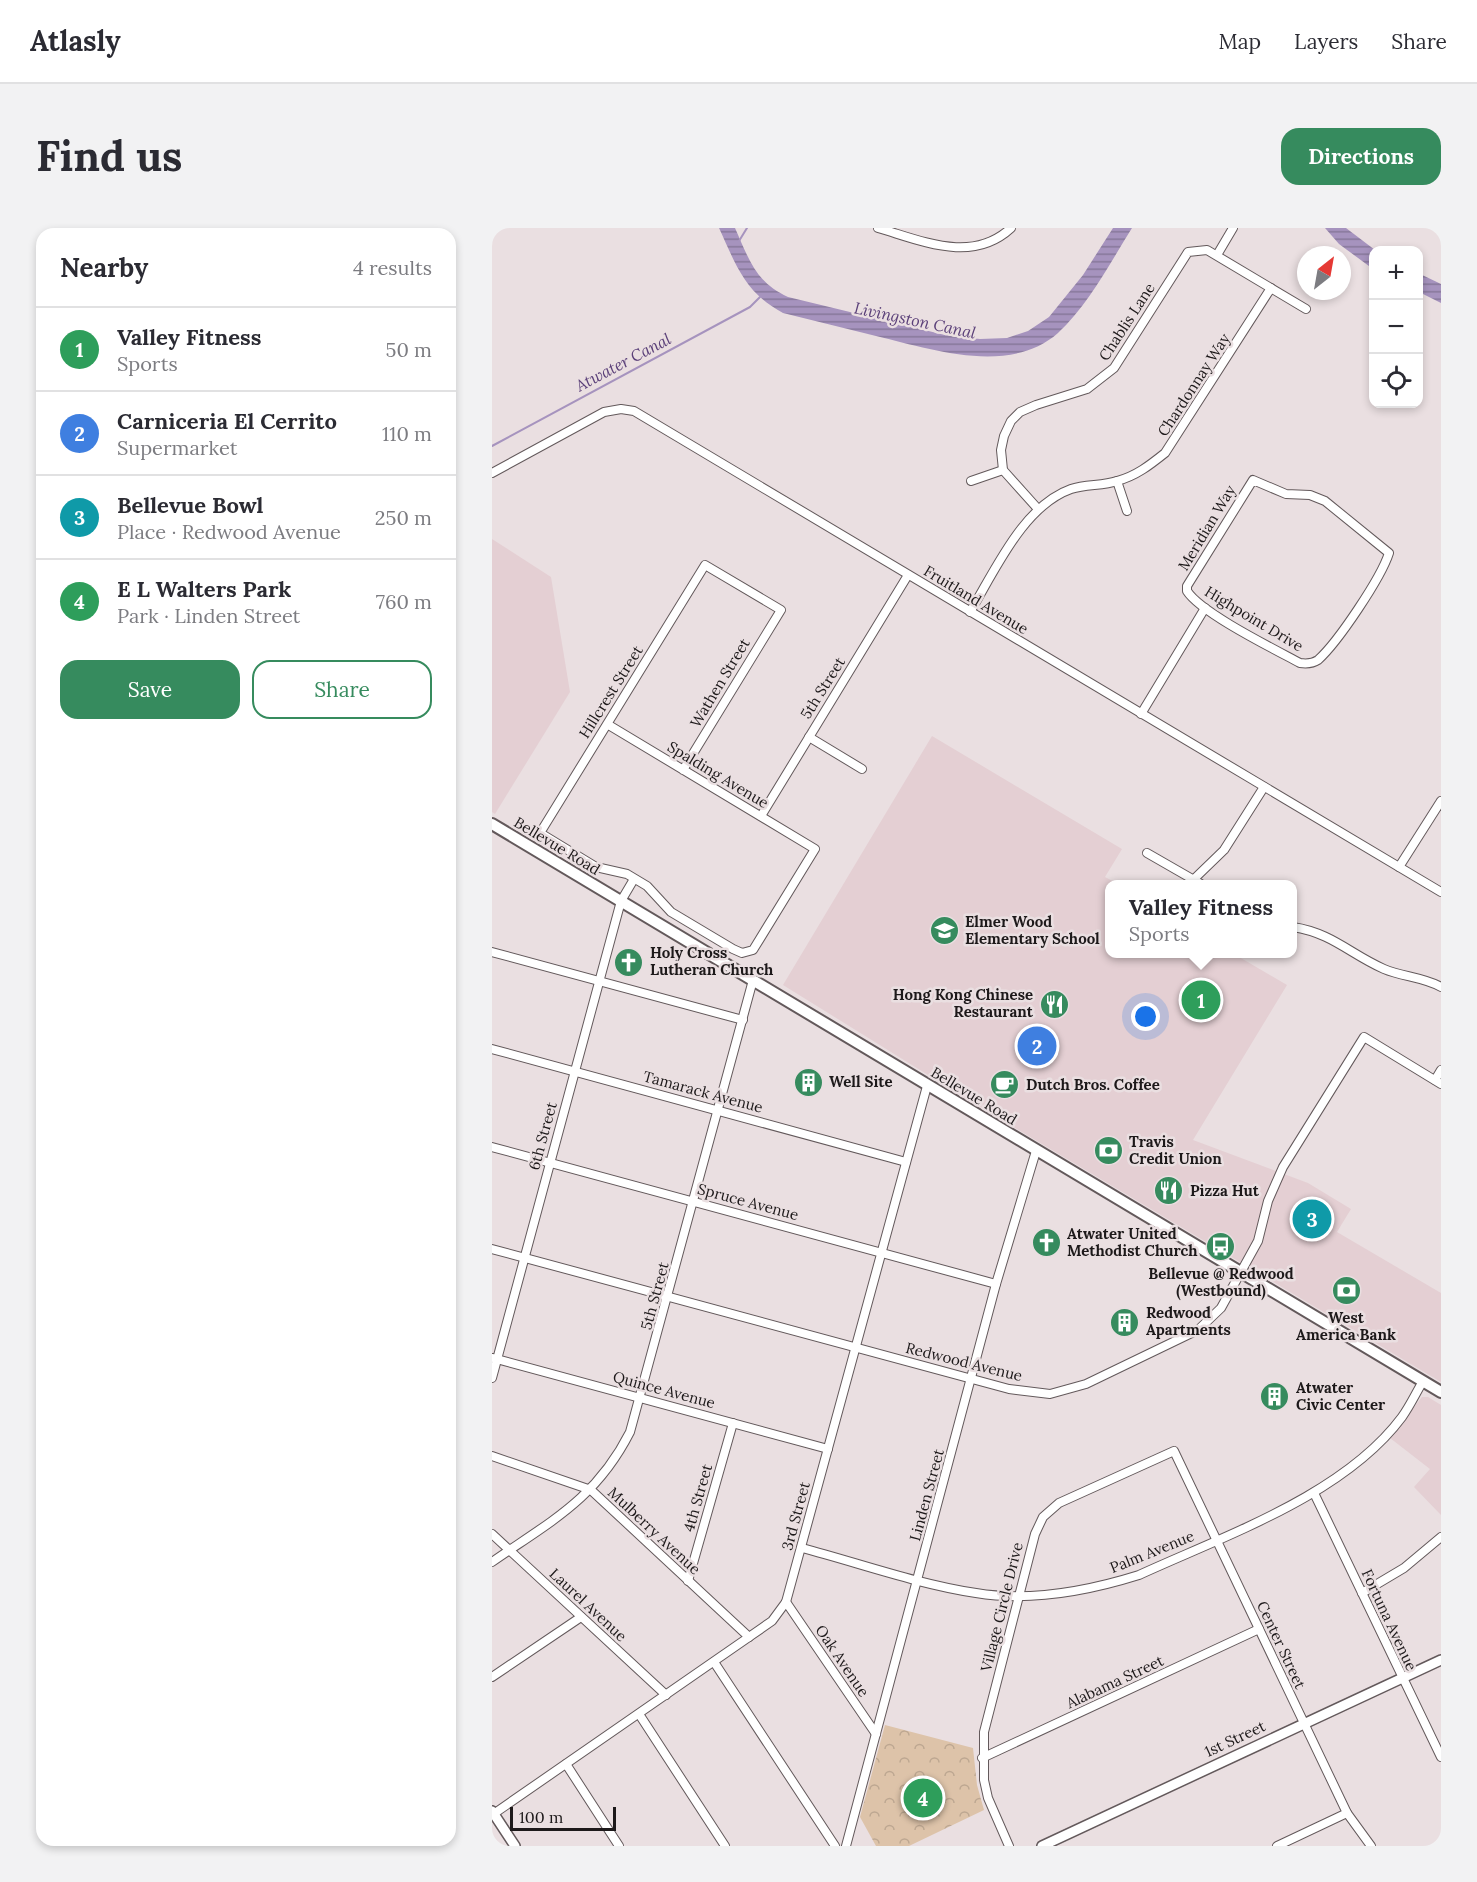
<!DOCTYPE html>
<meta charset="utf-8">
<style>
body{margin:0;font-family:Lora,serif;background:#f2f2f3;color:#2b2b33}
.controls{position:absolute;right:18px;top:18px;display:grid;overflow:hidden;border-radius:12px;box-shadow:0 3px 9px #0003}
.controls button{width:54px;height:54px;display:grid;place-items:center;padding:0;border:0;border-bottom:2px solid #e1e1e2;background:#fff;color:#2b2b33;font:30px sans-serif}
.compass{position:absolute;left:805px;top:18px;width:54px;height:54px;border-radius:50%;background:#fff;box-shadow:0 3px 9px #0003;rotate:31deg}
.scale{position:absolute;left:18px;bottom:15px;width:106px;box-sizing:border-box;padding-left:6px;border:3px solid #1d191a;border-top:0;font-size:16px;line-height:21px;white-space:nowrap;color:#1d191a;-webkit-text-stroke:4px #eadfe1;paint-order:stroke}
.you{position:absolute;left:654px;top:789px;width:21px;height:21px;margin:-15px;border:4px solid #fff;border-radius:50%;background:#1a73e8;box-shadow:0 0 0 9px #1a73e833}
.badge{display:grid;place-items:center;width:39px;height:39px;border-radius:50%;background:#368b5e;color:#fff;font-size:20px;font-weight:700}
.pin{position:absolute;translate:-50% -50%;border:3px solid #fff;box-shadow:0 2px 6px #0006}
.popup{position:absolute;left:613px;top:652px;width:192px;height:78px;box-sizing:border-box;display:grid;place-content:center;border-radius:12px;background:#fff;filter:drop-shadow(0 2px 4px #0005);font-size:20px;white-space:nowrap;color:#7c7c81}
.popup b{font-size:22px;color:#2b2b33}
.popup::after{content:'';position:absolute;left:50%;top:100%;margin-left:-12px;border:12px solid transparent;border-top-color:#fff}
.list{margin:0;padding:0;list-style:none}
h2{display:flex;justify-content:space-between;align-items:center;height:78px;margin:0;padding:0 24px;font-size:26px}
h2 small{font-size:20px;font-weight:400;color:#7c7c81}
.list li{display:grid;grid-template-columns:39px 1fr auto;gap:18px;align-items:center;box-sizing:border-box;height:84px;padding:0 24px;border-top:2px solid #e1e1e2}
.list b{display:block;font-size:22px;white-space:nowrap}
.list p{margin:0;font-size:20px;white-space:nowrap;color:#7c7c81}
.list em{font-size:20px;font-style:normal;color:#7c7c81}
.actions{display:flex;gap:12px;padding:18px 24px}
.actions a{flex:1;padding:14px 0;border:2px solid #368b5e;border-radius:18px;text-align:center;font-size:21px;color:#368b5e}
.actions .main{background:#368b5e;color:#fff}
.icon{flex:none;width:33px;height:33px;fill:none;stroke:currentColor;stroke-width:2;stroke-linecap:round;stroke-linejoin:round}
.map{position:relative;flex:none;width:949px;height:1618px;overflow:hidden;border-radius:18px}
header{display:flex;align-items:center;gap:36px;box-sizing:border-box;height:84px;padding:0 30px;background:#fff;border-bottom:2px solid #e1e1e2}
header strong{font-size:28px}
nav{display:flex;gap:33px;margin-inline-start:auto;font-size:21px}
.intro{display:flex;align-items:center;justify-content:space-between;box-sizing:border-box;height:144px;padding:0 36px}
h1{margin:0;font-size:42px}
.button{padding:15px 27px;border-radius:18px;background:#368b5e;color:#fff;font-size:21px;font-weight:700}
main{display:flex;gap:36px;padding:0 36px}
aside{flex:1;background:#fff;border-radius:18px;box-shadow:0 3px 9px #0003}
.map>svg:first-child{display:block}
.built{fill:#e4cfd3}
.park{fill:url(#park-crowns)}
.water{fill:url(#water-rules)}
.lines{fill:none;stroke-linecap:round;stroke-linejoin:round}
.stream{stroke:#a693be;stroke-width:2}
.minor-casing{stroke:#63595b;stroke-width:10}
.tertiary-casing{stroke:#63595b;stroke-width:12}
.secondary-casing{stroke:#63595b;stroke-width:14}
.minor{stroke:#fff;stroke-width:8}
.tertiary{stroke:#fff;stroke-width:9}
.secondary{stroke:#fff;stroke-width:10}
.labels{text-anchor:middle;stroke-width:5;stroke-linejoin:round;paint-order:stroke}
.street-label{font-size:15px;fill:#1d191a;stroke:#eadfe1}
.poi-label{font-size:15px;font-weight:bold;fill:#1d191a;stroke:#eadfe1;text-anchor:start}
.water-label{font-size:16px;font-style:italic;fill:#5b4079;stroke:#eadfe1}
</style>
<header>
<strong>Atlasly</strong>
<nav><a>Map</a><a>Layers</a><a>Share</a></nav>
</header>
<div class="intro"><h1>Find us</h1><a class="button">Directions</a></div>
<main>
<aside>
<h2>Nearby<small>4 results</small></h2>
<ul class="list">
<li><span class="badge" style="background:#2e9e5b">1</span><div><b>Valley Fitness</b><p>Sports</p></div><em>50 m</em></li>
<li><span class="badge" style="background:#3f7fe0">2</span><div><b>Carniceria El Cerrito</b><p>Supermarket</p></div><em>110 m</em></li>
<li><span class="badge" style="background:#0f9aa8">3</span><div><b>Bellevue Bowl</b><p>Place · Redwood Avenue</p></div><em>250 m</em></li>
<li><span class="badge" style="background:#2e9e5b">4</span><div><b>E L Walters Park</b><p>Park · Linden Street</p></div><em>760 m</em></li>
</ul>
<div class="actions"><a class="main">Save</a><a>Share</a></div>
</aside>
<div class="map">
<svg width="949" height="1618" viewBox="0 0 949 1618">
<defs>
<pattern id="park-crowns" width="20" height="18" patternUnits="userSpaceOnUse" patternTransform="scale(1.5)"><rect width="20" height="18" fill="#ddc3a9"/><path d="M2 6a3 3 0 1 1 6 0M12 15a3 3 0 1 1 6 0" fill="none" stroke="#bda791"/></pattern>
<pattern id="water-rules" width="6" height="5" patternUnits="userSpaceOnUse" patternTransform="scale(1.5)"><rect width="6" height="5" fill="#a693be"/><path d="M0 2.5h6" fill="none" stroke="#87779a"/></pattern>
</defs>
<rect width="100%" height="100%" fill="#eadfe1"/>
<!-- built -->
<g class="built">
<polygon points="0,311 59,349 78,464 3,586 0,584"/>
<polygon points="440,508 630,621 613,649 626,656 618,656 618,726 742,726 795,757 701,912 816,955 859,981 845,1004 949,1065 949,1154 478,873 291,757"/>
<polygon points="930,1169 936,1169 949,1177 949,1287 922,1259 938,1241 898,1210"/>
</g>
<!-- park -->
<polygon class="park" points="393,1497 481,1520 485,1557 492,1582 417,1618 384,1618 368,1589"/>
<!-- water -->
<g class="water">
<path d="M227,0H243C257,31 263,54 296,69L453,107L488,111L515,110L536,103L557,89L591,47L621,0H640C618,35 597,76 566,105C517,148 439,121 384,108C353,100 322,93 291,85C253,65 244,37 227,0Z"/>
<polygon points="833,0 854,0 883,22 881,41 847,16"/>
<polygon points="926,45 949,56 949,75 927,64"/>
</g>
<g class="lines">
<!-- stream -->
<g class="stream">
<polyline points="247,13 255,0"/>
<polyline points="0,218 258,79 268,69"/>
</g>
<defs>
<g id="minor">
<path d="M386,0C431,13 480,36 519,0"/>
<polyline points="725,27 741,0"/>
<polyline points="0,245 112,184 129,181 142,183 949,664"/>
<path d="M761,252L794,266L818,267L833,273L897,325C889,350 846,414 826,432C820,436 815,436 808,435C782,421 709,385 695,363V358Z"/>
<polyline points="479,253 511,242"/>
<polyline points="625,253 635,283"/>
<polyline points="546,281 511,242 509,222 512,208 519,193 528,184 544,177 595,161 622,140 696,24 715,22 814,81"/>
<path d="M478,384C503,343 531,278 579,261C594,256 611,258 625,253C644,248 658,237 673,225L779,60"/>
<polyline points="649,486 713,380"/>
<polyline points="115,496 323,621 261,722 250,725 241,721 179,684 155,658 135,646 104,639 48,605 213,337 289,382 191,542"/>
<polyline points="317,509 370,541"/>
<polyline points="269,588 416,347"/>
<polyline points="655,625 709,656"/>
<polyline points="907,639 949,573"/>
<polyline points="701,652 732,622 772,559"/>
<path d="M801,699C840,705 858,726 892,741C911,749 931,749 949,759"/>
<polyline points="0,724 251,792"/>
<polyline points="0,821 414,934"/>
<polyline points="943,852 949,842"/>
<polyline points="0,919 504,1056"/>
<polyline points="0,1021 517,1161 558,1166 594,1156 706,1102 729,1080 766,1013 776,973 791,939 872,809 949,856"/>
<polyline points="1,1130 336,1221"/>
<polyline points="0,1150 129,673 142,651"/>
<polyline points="0,1228 99,1262 257,1409"/>
<polyline points="822,1265 949,1529"/>
<polyline points="0,1306 174,1467"/>
<path d="M310,1320C367,1335 425,1356 484,1365C538,1374 596,1363 647,1347C734,1307 852,1267 910,1189C918,1178 924,1165 931,1153"/>
<path d="M0,1334C59,1293 104,1271 138,1204L261,752"/>
<polyline points="196,1353 241,1195"/>
<polyline points="870,1365 912,1340 949,1309"/>
<polyline points="294,1374 384,1506"/>
<polyline points="222,1434 343,1618"/>
<polyline points="0,1449 89,1389"/>
<polyline points="147,1486 233,1618"/>
<polyline points="490,1530 767,1401"/>
<polyline points="74,1536 127,1618"/>
<polyline points="0,1587 257,1409 280,1393 294,1374 435,858"/>
<polyline points="354,1618 504,1056 544,923"/>
<polyline points="517,1618 496,1570 492,1552 492,1504 543,1306 551,1289 567,1275 682,1223 855,1585 879,1618"/>
<polyline points="785,1618 855,1585"/>
</g>
<g id="tertiary">
<polyline points="0,1583 23,1618"/>
<polyline points="550,1618 949,1432"/>
</g>
<polyline id="secondary" points="0,596 949,1164"/>
</defs>
<!-- minor casing -->
<use href="#minor" class="minor-casing"/>
<!-- tertiary casing -->
<use href="#tertiary" class="tertiary-casing"/>
<!-- secondary casing -->
<use href="#secondary" class="secondary-casing"/>
<!-- minor -->
<use href="#minor" class="minor"/>
<!-- tertiary -->
<use href="#tertiary" class="tertiary"/>
<!-- secondary -->
<use href="#secondary" class="secondary"/>
</g>
<!-- icons -->
<defs>
<symbol id="school-disc" viewBox="-11 -11 22 22"><circle r="9.5" fill="#368b5e" stroke="#eadfe1"/><path d="M0-5L7-2L0 1L-7-2ZM-4 1L0 2.5L4 1V4Q0 6-4 4Z" fill="#fff"/></symbol>
<symbol id="church-disc" viewBox="-11 -11 22 22"><circle r="9.5" fill="#368b5e" stroke="#eadfe1"/><path d="M-1.2-6h2.4v3.5h3.3v2.4h-3.3V6h-2.4V-.1h-3.3v-2.4h3.3Z" fill="#fff"/></symbol>
<symbol id="restaurant-disc" viewBox="-11 -11 22 22"><circle r="9.5" fill="#368b5e" stroke="#eadfe1"/><path d="M-5-6h1v4h1v-4h1v4h1v-4h1v5L-1.5 .5V6h-2V.5L-5-1ZM5-6V6H3V1.5H1.5Q1.5-4 5-6Z" fill="#fff"/></symbol>
<symbol id="building-disc" viewBox="-11 -11 22 22"><circle r="9.5" fill="#368b5e" stroke="#eadfe1"/><path d="M-4-6H4V6H1V3H-1V6H-4ZM-2.5-4.3h1.7v1.8h-1.7ZM.8-4.3h1.7v1.8H.8ZM-2.5-1h1.7V.8h-1.7ZM.8-1h1.7V.8H.8Z" fill="#fff"/></symbol>
<symbol id="cafe-disc" viewBox="-11 -11 22 22"><circle r="9.5" fill="#368b5e" stroke="#eadfe1"/><path d="M-5.5-4.5H6V0H3Q3 3.5 0 3.5H-2.5Q-5.5 3.5-5.5 0ZM3-3.2v2h1.7v-2ZM-6 4.5H4V6H-6Z" fill="#fff"/></symbol>
<symbol id="bank-disc" viewBox="-11 -11 22 22"><circle r="9.5" fill="#368b5e" stroke="#eadfe1"/><path d="M-6-4H6V4H-6ZM0-2.3a2.3 2.3 0 1 0 0 4.6a2.3 2.3 0 1 0 0-4.6Z" fill="#fff"/></symbol>
<symbol id="bus-disc" viewBox="-11 -11 22 22"><circle r="9.5" fill="#368b5e" stroke="#eadfe1"/><path d="M-5-6H5V4H4V6H2V4H-2V6H-4V4H-5ZM-3.5-4V0h7V-4ZM-3.5 1.2v1.5H-2V1.2ZM2 1.2v1.5H3.5V1.2Z" fill="#fff"/></symbol>
</defs>
<g fill-rule="evenodd">
<use href="#school-disc" x="436" y="686" width="33" height="33"/>
<use href="#church-disc" x="120" y="718" width="33" height="33"/>
<use href="#restaurant-disc" x="546" y="760" width="33" height="33"/>
<use href="#building-disc" x="300" y="838" width="33" height="33"/>
<use href="#cafe-disc" x="496" y="840" width="33" height="33"/>
<use href="#bank-disc" x="600" y="906" width="33" height="33"/>
<use href="#restaurant-disc" x="660" y="946" width="33" height="33"/>
<use href="#church-disc" x="538" y="998" width="33" height="33"/>
<use href="#bus-disc" x="712" y="1002" width="33" height="33"/>
<use href="#bank-disc" x="838" y="1046" width="33" height="33"/>
<use href="#building-disc" x="616" y="1078" width="33" height="33"/>
<use href="#building-disc" x="766" y="1152" width="33" height="33"/>
</g>
<g class="labels">
<!-- street labels -->
<g class="street-label">
<text transform="translate(635 94) rotate(-57)" y="5">Chablis Lane</text>
<text transform="translate(702 157) rotate(-57)" y="5">Chardonnay Way</text>
<text transform="translate(715 300) rotate(-59)" y="5">Meridian Way</text>
<text transform="translate(484 372) rotate(31)" y="5">Fruitland Avenue</text>
<text transform="translate(762 391) rotate(31)" y="5">Highpoint Drive</text>
<text transform="translate(228 455) rotate(-59)" y="5">Wathen Street</text>
<text transform="translate(331 460) rotate(-58)" y="5">5th Street</text>
<text transform="translate(119 464) rotate(-58)" y="5">Hillcrest Street</text>
<text transform="translate(226 547) rotate(31)" y="5">Spalding Avenue</text>
<text transform="translate(65 618) rotate(31)" y="5">Bellevue Road</text>
<text transform="translate(211 864) rotate(15)" y="5">Tamarack Avenue</text>
<text transform="translate(482 868) rotate(31)" y="5">Bellevue Road</text>
<text transform="translate(51 908) rotate(-75)" y="5">6th Street</text>
<text transform="translate(256 974) rotate(15)" y="5">Spruce Avenue</text>
<text transform="translate(163 1068) rotate(-75)" y="5">5th Street</text>
<text transform="translate(472 1134) rotate(14)" y="5">Redwood Avenue</text>
<text transform="translate(172 1162) rotate(15)" y="5">Quince Avenue</text>
<text transform="translate(435 1267) rotate(-75)" y="5">Linden Street</text>
<text transform="translate(206 1270) rotate(-74)" y="5">4th Street</text>
<text transform="translate(304 1288) rotate(-75)" y="5">3rd Street</text>
<text transform="translate(162 1303) rotate(43)" y="5">Mulberry Avenue</text>
<text transform="translate(660 1324) rotate(-22)" y="5">Palm Avenue</text>
<text transform="translate(96 1377) rotate(43)" y="5">Laurel Avenue</text>
<text transform="translate(510 1379) rotate(-76)" y="5">Village Circle Drive</text>
<text transform="translate(897 1392) rotate(65)" y="5">Fortuna Avenue</text>
<text transform="translate(789 1417) rotate(65)" y="5">Center Street</text>
<text transform="translate(350 1433) rotate(56)" y="5">Oak Avenue</text>
<text transform="translate(623 1454) rotate(-25)" y="5">Alabama Street</text>
<text transform="translate(743 1511) rotate(-25)" y="5">1st Street</text>
</g>
<!-- poi labels -->
<g class="poi-label">
<text x="473" y="699">Elmer Wood<tspan x="473" dy="17">Elementary School</tspan></text>
<text x="158" y="730">Holy Cross<tspan x="158" dy="17">Lutheran Church</tspan></text>
<text x="541" y="772" text-anchor="end">Hong Kong Chinese<tspan x="541" dy="17">Restaurant</tspan></text>
<text x="337" y="859">Well Site</text>
<text x="534" y="862">Dutch Bros. Coffee</text>
<text x="637" y="919">Travis<tspan x="637" dy="17">Credit Union</tspan></text>
<text x="698" y="968">Pizza Hut</text>
<text x="575" y="1011">Atwater United<tspan x="575" dy="17">Methodist Church</tspan></text>
<text x="729" y="1051" text-anchor="middle">Bellevue @ Redwood<tspan x="729" dy="17">(Westbound)</tspan></text>
<text x="654" y="1090">Redwood<tspan x="654" dy="17">Apartments</tspan></text>
<text x="854" y="1095" text-anchor="middle">West<tspan x="854" dy="17">America Bank</tspan></text>
<text x="804" y="1165">Atwater<tspan x="804" dy="17">Civic Center</tspan></text>
</g>
<!-- water labels -->
<g class="water-label">
<text transform="translate(423 92) rotate(12)" y="6">Livingston Canal</text>
<text transform="translate(131 134) rotate(-28)" y="6">Atwater Canal</text>
</g>
</g>
</svg>
<div class="controls">
<button>+</button>
<button>−</button>
<button><svg class="icon" aria-label="locate" viewBox="0 0 24 24"><circle cx="12" cy="12" r="6"/><path d="M12 2v4M12 18v4M2 12h4M18 12h4"/></svg></button>
</div>
<svg class="compass" viewBox="-18 -18 36 36"><path d="M0-13l5 13h-10z" fill="#e53935"/><path d="M0 13l5-13h-10z" fill="#7c7c81"/></svg>
<div class="scale">100 m</div>
<div class="you"></div>
<div class="pin badge" style="left:709px;top:772px;background:#2e9e5b">1</div>
<div class="popup"><b>Valley Fitness</b>Sports</div>
<div class="pin badge" style="left:545px;top:818px;background:#3f7fe0">2</div>
<div class="pin badge" style="left:820px;top:991px;background:#0f9aa8">3</div>
<div class="pin badge" style="left:431px;top:1570px;background:#2e9e5b">4</div>
</div>
</main>
